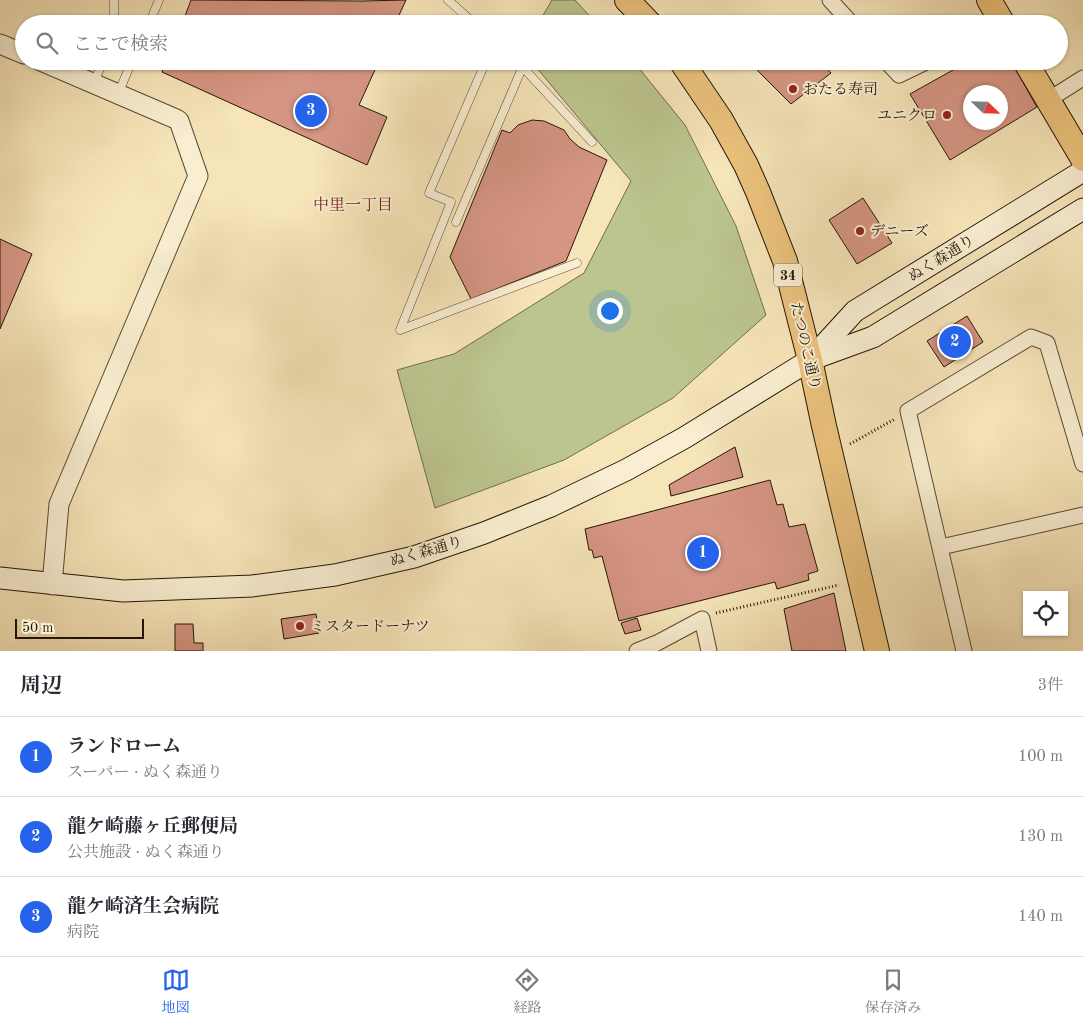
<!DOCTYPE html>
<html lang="ja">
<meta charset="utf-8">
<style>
body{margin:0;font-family:"Old Standard TT","Noto Serif JP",serif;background:#f2f2f3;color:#2b2b33}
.controls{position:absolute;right:15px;bottom:15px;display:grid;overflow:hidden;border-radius:0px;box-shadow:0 1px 4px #0004}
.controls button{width:45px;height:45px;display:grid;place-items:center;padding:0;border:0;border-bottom:1px solid #e1e1e2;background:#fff;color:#2b2b33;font:25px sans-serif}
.compass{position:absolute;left:963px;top:85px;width:45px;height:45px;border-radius:50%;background:#fff;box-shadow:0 1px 4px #0004;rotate:113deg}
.scale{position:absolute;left:15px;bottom:12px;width:129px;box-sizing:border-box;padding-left:5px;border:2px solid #241606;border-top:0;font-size:14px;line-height:18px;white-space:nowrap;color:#241606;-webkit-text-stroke:4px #f9eed2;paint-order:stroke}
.you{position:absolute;left:609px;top:310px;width:18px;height:18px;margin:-12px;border:4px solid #fff;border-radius:50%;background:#1a73e8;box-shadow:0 0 0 8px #1a73e833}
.badge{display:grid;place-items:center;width:32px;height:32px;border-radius:50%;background:#2563eb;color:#fff;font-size:16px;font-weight:700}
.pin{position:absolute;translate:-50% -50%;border:2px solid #fff;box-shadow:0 1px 5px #0006}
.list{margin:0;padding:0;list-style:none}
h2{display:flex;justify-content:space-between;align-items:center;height:65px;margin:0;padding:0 20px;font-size:21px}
h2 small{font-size:16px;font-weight:400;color:#7c7c81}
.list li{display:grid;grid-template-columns:32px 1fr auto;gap:15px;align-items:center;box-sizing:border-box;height:80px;padding:0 20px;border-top:1px solid #e1e1e2}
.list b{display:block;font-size:19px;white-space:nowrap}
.list p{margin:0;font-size:16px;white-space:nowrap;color:#7c7c81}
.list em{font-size:16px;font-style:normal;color:#7c7c81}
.icon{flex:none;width:28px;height:28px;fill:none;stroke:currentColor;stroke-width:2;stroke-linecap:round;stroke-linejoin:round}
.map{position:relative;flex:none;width:1083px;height:651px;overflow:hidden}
.search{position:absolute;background:#fff;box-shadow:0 1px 4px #0004;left:15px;right:15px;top:15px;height:55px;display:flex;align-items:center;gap:12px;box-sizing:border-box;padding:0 18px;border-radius:28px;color:#7c7c81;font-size:19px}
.sheet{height:305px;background:#fff}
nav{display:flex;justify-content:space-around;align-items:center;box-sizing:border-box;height:70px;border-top:1px solid #e1e1e2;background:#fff;font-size:14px;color:#7c7c81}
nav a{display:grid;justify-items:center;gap:2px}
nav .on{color:#2563eb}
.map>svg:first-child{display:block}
.green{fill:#bcc58f;stroke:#706e4a}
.building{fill:#d59583;stroke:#241606;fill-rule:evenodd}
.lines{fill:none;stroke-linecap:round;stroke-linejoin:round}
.service-casing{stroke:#584a33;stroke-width:9}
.minor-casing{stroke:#584a33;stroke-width:17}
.tertiary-casing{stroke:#584a33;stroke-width:21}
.secondary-casing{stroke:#241606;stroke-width:23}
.primary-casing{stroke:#241606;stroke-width:26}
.path{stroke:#241606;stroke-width:3;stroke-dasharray:1 2.5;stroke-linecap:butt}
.service{stroke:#f9eed2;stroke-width:8}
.minor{stroke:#f9eed2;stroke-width:15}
.tertiary{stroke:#f9eed2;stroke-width:19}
.secondary{stroke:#f9eed2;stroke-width:21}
.primary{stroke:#ebc27c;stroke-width:24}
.poi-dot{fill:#8f2418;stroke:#f9eed2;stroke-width:2}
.labels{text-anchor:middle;stroke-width:4;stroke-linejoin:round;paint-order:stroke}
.shield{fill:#f9eed2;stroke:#645743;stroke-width:1}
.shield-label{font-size:14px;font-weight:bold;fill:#241606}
.poi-label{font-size:15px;fill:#241606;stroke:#f9eed2;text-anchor:start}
.street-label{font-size:15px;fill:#241606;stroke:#f9eed2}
.neighbourhood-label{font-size:16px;fill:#7a1f14;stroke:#f9eed2}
</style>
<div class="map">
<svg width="1083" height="651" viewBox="0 0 1083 651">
<rect width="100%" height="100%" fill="#f6e5b9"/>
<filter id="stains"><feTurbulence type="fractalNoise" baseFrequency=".004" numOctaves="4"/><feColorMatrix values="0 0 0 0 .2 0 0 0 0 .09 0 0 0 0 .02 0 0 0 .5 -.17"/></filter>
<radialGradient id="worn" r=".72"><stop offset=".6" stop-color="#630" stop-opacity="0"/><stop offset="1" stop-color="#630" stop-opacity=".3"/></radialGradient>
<!-- green -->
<g class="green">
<polygon points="552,0 575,0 597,24 538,24"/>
<polygon points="531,61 633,61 638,67 685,125 736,226 766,315 673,398 564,460 435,508 397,370 454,354 584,273 631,181"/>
</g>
<!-- building -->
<g class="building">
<polygon points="191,0 362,1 406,0 395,24 182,24"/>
<polygon points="166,61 379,61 359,105 387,117 367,165 162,72"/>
<polygon points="766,61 820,61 831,73 791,104 756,69"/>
<path d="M969,61H1011L1037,107L950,160L910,94ZM970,92H1000V122H970Z"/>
<polygon points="532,120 544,121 564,130 570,139 579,147 607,160 566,261 471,299 450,257 502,130 510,133 518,125"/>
<polygon points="863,198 892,243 857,264 829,220"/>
<polygon points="0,239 32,254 0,329"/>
<polygon points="967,316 983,342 944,367 927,341"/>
<polygon points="735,447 743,477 671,496 669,485"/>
<polygon points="770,480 777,505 783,504 789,527 805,524 818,571 808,574 809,580 777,589 775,582 619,621 602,556 594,558 592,550 589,550 585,529"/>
<polygon points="834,593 846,651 792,651 784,609"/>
<polygon points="316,614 319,633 284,639 281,619"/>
<polygon points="637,618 641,630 625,634 621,623"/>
<polygon points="175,624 193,624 194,643 203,643 203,651 175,651"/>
</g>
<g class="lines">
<defs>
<g id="service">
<polyline points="448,0 475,24"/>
<polyline points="114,24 114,0"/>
<polyline points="149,24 159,0"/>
<polyline points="486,61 429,193 451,202 400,330 577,263"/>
<polyline points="517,61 592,142"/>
<polyline points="93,83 104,61"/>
<polyline points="118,94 132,61"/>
<polyline points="456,222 523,66"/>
</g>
<g id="minor">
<polyline points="830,0 852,24"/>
<polyline points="886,61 899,75 928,61"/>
<polyline points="1048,100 1083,78"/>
<polyline points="941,547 1083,515"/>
<polyline points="637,651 657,643 702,619 709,651"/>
<polyline points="964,651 908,411 1031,337 1047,343 1083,464"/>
</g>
<g id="tertiary">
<polyline points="0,44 24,54"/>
<polyline points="41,61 176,119 179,121 198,176 59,504 52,585"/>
</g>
<g id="secondary">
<polyline points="812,358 855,311 1083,171"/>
<polyline points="0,578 123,591 252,586 335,575 414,557 484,533 551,506 626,470 684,438 810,360 873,337 1083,209"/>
</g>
<g id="primary">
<polyline points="627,0 650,24"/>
<polyline points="989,0 1003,24"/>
<polyline points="681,61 721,120 746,165 758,192 785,261 810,360 824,426 877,651"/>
<polyline points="1025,61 1083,159"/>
</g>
</defs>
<!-- service casing -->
<use href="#service" class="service-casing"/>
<!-- minor casing -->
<use href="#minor" class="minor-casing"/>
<!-- tertiary casing -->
<use href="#tertiary" class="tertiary-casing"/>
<!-- secondary casing -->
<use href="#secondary" class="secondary-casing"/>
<!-- primary casing -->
<use href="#primary" class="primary-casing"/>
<!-- path -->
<g class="path">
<polyline points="850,444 895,419"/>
<polyline points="716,613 839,585"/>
</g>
<!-- service -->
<use href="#service" class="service"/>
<!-- minor -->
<use href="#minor" class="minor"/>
<!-- tertiary -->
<use href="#tertiary" class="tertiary"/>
<!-- secondary -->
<use href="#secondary" class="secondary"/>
<!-- primary -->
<use href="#primary" class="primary"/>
</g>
<!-- markers -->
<g class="poi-dot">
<circle cx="793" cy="89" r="5"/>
<circle cx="947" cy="115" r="5"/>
<circle cx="860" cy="231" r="5"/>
<circle cx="300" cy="626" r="5"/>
</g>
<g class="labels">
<!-- shield labels -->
<rect class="shield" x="774" y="263.5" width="28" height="23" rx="4"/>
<g class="shield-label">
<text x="788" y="280">34</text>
</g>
<!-- poi labels -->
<g class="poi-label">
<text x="803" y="94">おたる寿司</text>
<text x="937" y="120" text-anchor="end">ユニクロ</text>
<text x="870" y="236">デニーズ</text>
<text x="310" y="631">ミスタードーナツ</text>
</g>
<!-- street labels -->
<g class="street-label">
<text transform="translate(941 258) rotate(-32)" y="5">ぬく森通り</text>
<text transform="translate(806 346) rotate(77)" y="5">たつのこ通り</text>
<text transform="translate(426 551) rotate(-16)" y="5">ぬく森通り</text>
</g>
<!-- neighbourhood labels -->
<g class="neighbourhood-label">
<text x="353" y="210">中里一丁目</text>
</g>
</g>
<rect width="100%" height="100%" filter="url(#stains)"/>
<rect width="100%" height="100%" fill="url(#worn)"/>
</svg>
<div class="controls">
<button><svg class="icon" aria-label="locate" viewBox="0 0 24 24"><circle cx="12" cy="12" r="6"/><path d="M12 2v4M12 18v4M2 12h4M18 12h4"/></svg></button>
</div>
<svg class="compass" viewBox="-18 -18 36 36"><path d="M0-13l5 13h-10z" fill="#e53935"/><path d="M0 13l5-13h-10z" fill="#7c7c81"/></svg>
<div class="scale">50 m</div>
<div class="you"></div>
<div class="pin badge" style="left:703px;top:553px">1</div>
<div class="pin badge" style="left:955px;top:342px">2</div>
<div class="pin badge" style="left:311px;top:111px">3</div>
<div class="search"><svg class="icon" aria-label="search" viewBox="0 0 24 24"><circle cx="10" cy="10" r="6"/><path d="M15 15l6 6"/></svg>ここで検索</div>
</div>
<section class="sheet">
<h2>周辺<small>3件</small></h2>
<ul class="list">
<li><span class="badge">1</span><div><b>ランドローム</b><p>スーパー · ぬく森通り</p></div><em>100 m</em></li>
<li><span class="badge">2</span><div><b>龍ケ崎藤ヶ丘郵便局</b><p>公共施設 · ぬく森通り</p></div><em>130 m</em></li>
<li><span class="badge">3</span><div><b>龍ケ崎済生会病院</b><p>病院</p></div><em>140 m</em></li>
</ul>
</section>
<nav>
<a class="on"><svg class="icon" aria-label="map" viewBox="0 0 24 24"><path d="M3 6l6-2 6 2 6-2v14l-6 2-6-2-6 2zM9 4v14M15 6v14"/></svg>地図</a>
<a><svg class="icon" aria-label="directions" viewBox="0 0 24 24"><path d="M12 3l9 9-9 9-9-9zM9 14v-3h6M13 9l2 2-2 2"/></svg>経路</a>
<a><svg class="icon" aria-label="saved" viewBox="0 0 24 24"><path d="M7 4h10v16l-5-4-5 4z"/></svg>保存済み</a>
</nav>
